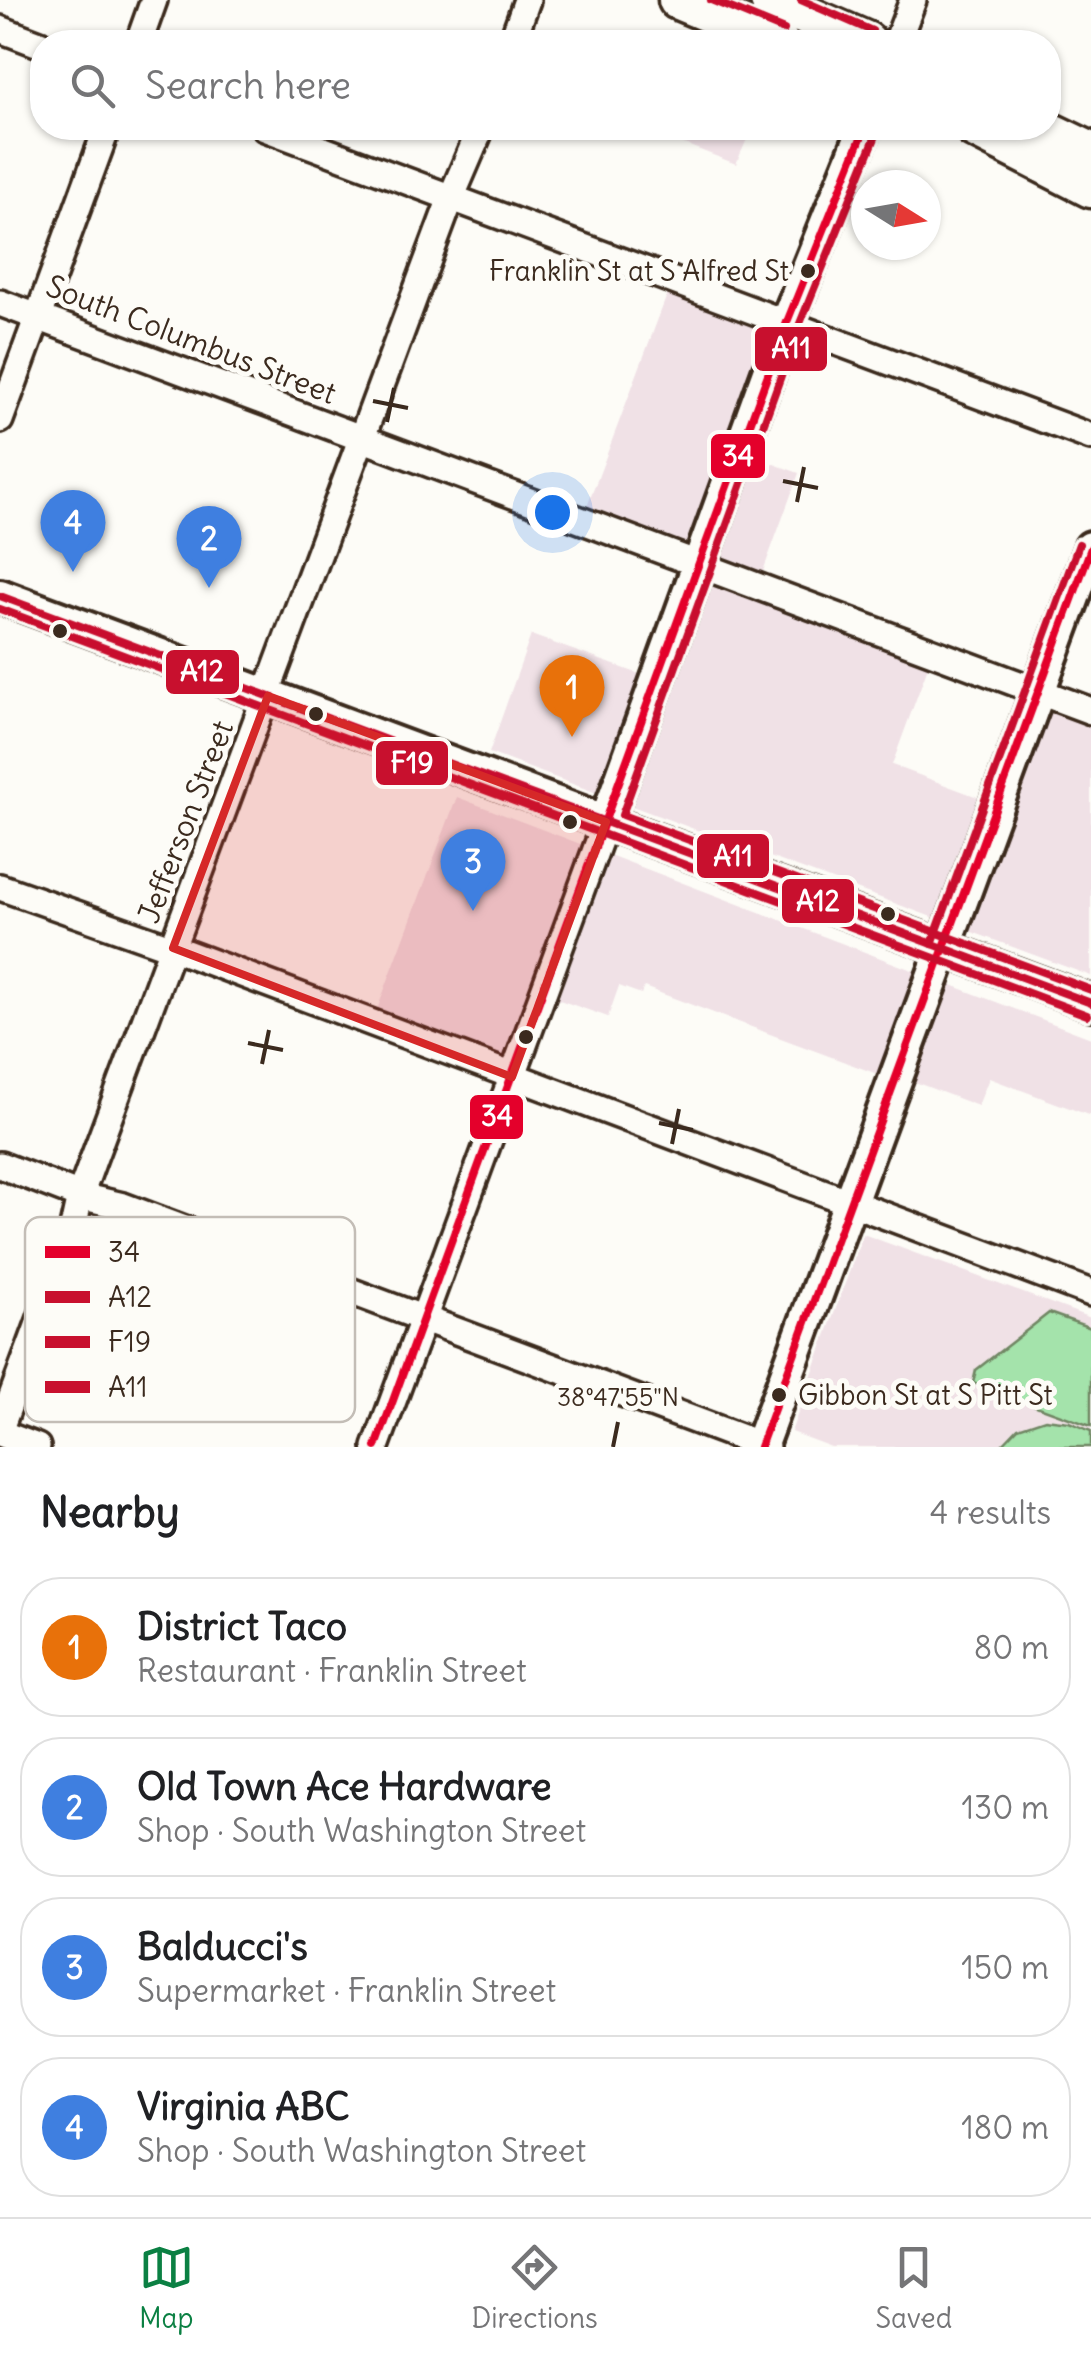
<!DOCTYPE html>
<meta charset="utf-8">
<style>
body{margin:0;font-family:Delius,sans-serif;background:#f6f6f6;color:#202124}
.compass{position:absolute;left:851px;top:170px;width:90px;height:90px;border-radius:50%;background:#fff;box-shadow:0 2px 8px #0004;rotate:101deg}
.you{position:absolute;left:552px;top:512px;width:35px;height:35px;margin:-25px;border:8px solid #fff;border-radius:50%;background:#1a73e8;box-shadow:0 0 0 15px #1a73e833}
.badge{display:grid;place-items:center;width:65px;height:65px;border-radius:50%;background:#0b8043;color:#fff;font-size:32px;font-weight:700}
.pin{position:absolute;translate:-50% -82px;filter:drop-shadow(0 2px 5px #0008)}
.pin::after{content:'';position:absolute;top:52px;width:35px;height:30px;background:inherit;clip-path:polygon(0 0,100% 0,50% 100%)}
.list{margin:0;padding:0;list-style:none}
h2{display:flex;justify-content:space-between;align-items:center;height:130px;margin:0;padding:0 40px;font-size:42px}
h2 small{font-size:32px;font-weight:400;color:#757577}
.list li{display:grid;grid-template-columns:65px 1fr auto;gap:30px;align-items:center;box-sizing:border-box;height:140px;margin:0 20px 20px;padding:0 20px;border:2px solid #e0e0e0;border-radius:40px}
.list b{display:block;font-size:38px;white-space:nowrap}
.list p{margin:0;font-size:32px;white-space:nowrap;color:#757577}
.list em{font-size:32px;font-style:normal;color:#757577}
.icon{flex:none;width:55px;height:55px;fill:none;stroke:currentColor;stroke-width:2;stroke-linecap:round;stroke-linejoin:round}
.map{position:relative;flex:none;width:1091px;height:1447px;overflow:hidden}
.search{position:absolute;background:#fff;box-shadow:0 2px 8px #0004;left:30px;right:30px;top:30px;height:110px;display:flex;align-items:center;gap:25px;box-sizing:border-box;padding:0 35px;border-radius:40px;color:#757577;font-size:38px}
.sheet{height:770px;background:#fff}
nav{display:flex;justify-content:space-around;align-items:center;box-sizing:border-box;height:140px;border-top:2px solid #e0e0e0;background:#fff;font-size:28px;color:#757577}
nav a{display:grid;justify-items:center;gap:5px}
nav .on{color:#0b8043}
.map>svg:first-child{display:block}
.built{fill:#f0e1e6}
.green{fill:#a4e3ab;stroke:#708664;stroke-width:2.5}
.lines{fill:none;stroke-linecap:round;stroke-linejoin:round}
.minor-casing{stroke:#3b2a1e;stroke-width:32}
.major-casing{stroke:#3b2a1e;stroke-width:40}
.highway-casing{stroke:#3b2a1e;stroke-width:45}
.minor{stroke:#fdfcf7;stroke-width:25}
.major{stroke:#fdfcf7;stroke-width:32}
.highway{stroke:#fdfcf7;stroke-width:38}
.bus-1-casing{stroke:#fdfcf7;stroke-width:15}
.bus-2-casing{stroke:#fdfcf7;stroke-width:15}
.bus-3-casing{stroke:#fdfcf7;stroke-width:15}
.bus-4-casing{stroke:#fdfcf7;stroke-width:15}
.bus-1{stroke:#e4002b;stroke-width:8}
.bus-2{stroke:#c8102e;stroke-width:8}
.bus-3{stroke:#c8102e;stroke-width:8}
.bus-4{stroke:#c8102e;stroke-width:8}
.marked{fill:#d62828;fill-opacity:0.2;stroke:#d62828;stroke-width:8;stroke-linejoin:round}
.ticks{fill:none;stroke:#3b2a1e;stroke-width:4}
.bus-dot{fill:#3b2a1e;stroke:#fdfcf7;stroke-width:4}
.labels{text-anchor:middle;stroke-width:10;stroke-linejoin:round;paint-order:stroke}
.bus-label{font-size:28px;fill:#3b2a1e;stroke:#fdfcf7;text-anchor:end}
.street-label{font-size:30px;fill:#3b2a1e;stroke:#fdfcf7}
.key{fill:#fdfcf7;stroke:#c3bdb6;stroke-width:2.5}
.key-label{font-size:28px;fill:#3b2a1e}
.ticks-label{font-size:25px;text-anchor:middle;fill:#3b2a1e;stroke:#fdfcf7;stroke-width:10;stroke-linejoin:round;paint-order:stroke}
.line-badge{stroke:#fdfcf7;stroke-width:4}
.badge-label{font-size:28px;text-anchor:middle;font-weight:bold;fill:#fff}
</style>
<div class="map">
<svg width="1091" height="1447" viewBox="0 0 1091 1447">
<rect width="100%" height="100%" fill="#fdfcf7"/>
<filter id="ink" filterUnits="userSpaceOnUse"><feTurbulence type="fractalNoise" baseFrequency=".01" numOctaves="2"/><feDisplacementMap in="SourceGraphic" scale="20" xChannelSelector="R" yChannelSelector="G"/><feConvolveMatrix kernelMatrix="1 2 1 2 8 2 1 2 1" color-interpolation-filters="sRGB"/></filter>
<g filter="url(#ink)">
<!-- built -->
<g class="built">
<polygon points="643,128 752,128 736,164"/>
<polygon points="673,279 790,322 743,453 799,473 758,585 934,650 892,765 999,805 1041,690 1091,709 1091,976 489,753 531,635 659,681 702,565 582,520"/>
<polygon points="457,797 1091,1038 1091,1116 989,1078 978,1106 899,1076 896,1081 644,987 641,994 619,986 608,1017 545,995 515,1077 372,1023"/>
<polygon points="863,1234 1091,1318 1091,1447 831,1447 791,1432"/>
</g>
<!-- green -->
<g class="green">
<polygon points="1049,1313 1091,1328 1091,1426 973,1383 976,1370"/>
<polygon points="1045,1419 1069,1422 1091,1431 1091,1447 1000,1447 1018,1428"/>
</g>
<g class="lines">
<defs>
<g id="minor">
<polyline points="0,29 42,45"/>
<polyline points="139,42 154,0"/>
<polyline points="512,42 527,0"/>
<polyline points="897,42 913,0"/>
<polyline points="265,128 1091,437"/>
<polyline points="0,303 1091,711"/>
<polyline points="0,420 107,128"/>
<polyline points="0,887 173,948 1091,1293"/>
<polyline points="0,1165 80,1196 123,1206 766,1447"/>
<polyline points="0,1429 71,1237 80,1196 93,1160 451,198 481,128"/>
<polyline points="0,1433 37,1447"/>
<polyline points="376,1447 606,822"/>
</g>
<g id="major">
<polyline points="0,596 1091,1003"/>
<polyline points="606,822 787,322 865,128"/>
<polyline points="760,1447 1091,548"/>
</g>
<g id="highway">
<polyline points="678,0 779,42"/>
<polyline points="770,0 867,42"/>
<polyline points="974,128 1091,188"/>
<polyline points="1041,128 1091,152"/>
</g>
</defs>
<!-- minor casing -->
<use href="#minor" class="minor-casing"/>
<!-- major casing -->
<use href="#major" class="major-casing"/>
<!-- highway casing -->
<use href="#highway" class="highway-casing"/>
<!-- minor -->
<use href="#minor" class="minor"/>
<!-- major -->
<use href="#major" class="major"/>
<!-- highway -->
<use href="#highway" class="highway"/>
<defs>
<g id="bus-1">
<polyline points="376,1447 787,322 865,128"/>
<polyline points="760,1447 1091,548"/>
</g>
<polyline id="bus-2" points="0,596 1091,1003"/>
<polyline id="bus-3" points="0,609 1087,1015"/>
<g id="bus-4">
<polyline points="711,0 784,30"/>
<polyline points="801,0 872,31"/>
<polyline points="877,133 799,326 622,815 1091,990"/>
<polyline points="932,944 1079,544"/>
</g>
</defs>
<!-- bus-1 casing -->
<use href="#bus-1" class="bus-1-casing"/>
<!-- bus-2 casing -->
<use href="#bus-2" class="bus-2-casing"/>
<!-- bus-3 casing -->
<use href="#bus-3" class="bus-3-casing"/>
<!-- bus-4 casing -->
<use href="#bus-4" class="bus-4-casing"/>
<!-- bus-1 -->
<use href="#bus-1" class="bus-1"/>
<!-- bus-2 -->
<use href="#bus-2" class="bus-2"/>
<!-- bus-3 -->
<use href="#bus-3" class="bus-3"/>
<!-- bus-4 -->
<use href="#bus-4" class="bus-4"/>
</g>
</g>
<!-- marked area -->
<path class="marked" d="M268,696L606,822L512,1077L173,948Z"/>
<!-- ticks -->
<path class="ticks" d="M373,401L408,408M387,422L394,388M783,481L818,488M797,502L804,467M248,1043L283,1050M262,1064L269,1030M659,1123L693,1130M672,1144L679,1109M613,1447L618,1422"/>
<!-- markers -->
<g class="bus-dot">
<circle cx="808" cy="271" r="9"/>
<circle cx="60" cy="631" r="9"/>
<circle cx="316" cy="714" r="9"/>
<circle cx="570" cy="822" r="9"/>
<circle cx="888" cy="914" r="9"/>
<circle cx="526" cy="1037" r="9"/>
<circle cx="779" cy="1395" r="9"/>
</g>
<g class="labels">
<!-- bus labels -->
<g class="bus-label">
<text x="789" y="281">Franklin St at S Alfred St</text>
<text x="798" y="1405" text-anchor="start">Gibbon St at S Pitt St</text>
</g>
<!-- street labels -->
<g class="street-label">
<text transform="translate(191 340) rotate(21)" y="10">South Columbus Street</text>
<text transform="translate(186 822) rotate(-69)" y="10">Jefferson Street</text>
</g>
</g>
<!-- legend -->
<rect x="25" y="1217" width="330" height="205" rx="15" class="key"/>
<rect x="45" y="1246" width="45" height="12" fill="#e4002b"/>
<rect x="45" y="1291" width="45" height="12" fill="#c8102e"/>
<rect x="45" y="1336" width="45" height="12" fill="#c8102e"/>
<rect x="45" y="1381" width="45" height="12" fill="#c8102e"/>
<g class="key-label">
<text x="108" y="1262">34</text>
<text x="108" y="1307">A12</text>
<text x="108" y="1352">F19</text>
<text x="108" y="1397">A11</text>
</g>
<g class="ticks-label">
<text x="618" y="1406">38°47'55"N</text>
</g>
<g class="line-badge">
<rect x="753" y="325" width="76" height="48" rx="10" fill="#c8102e"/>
<rect x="709" y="432" width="58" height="48" rx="10" fill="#e4002b"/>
<rect x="164" y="648" width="77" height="48" rx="10" fill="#c8102e"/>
<rect x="374" y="739" width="76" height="48" rx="10" fill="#c8102e"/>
<rect x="695" y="832" width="76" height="48" rx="10" fill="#c8102e"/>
<rect x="780" y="877" width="76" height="48" rx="10" fill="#c8102e"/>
<rect x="468" y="1093" width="57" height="48" rx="10" fill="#e4002b"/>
</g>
<g class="badge-label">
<text x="791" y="358">A11</text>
<text x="738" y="466">34</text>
<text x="202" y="681">A12</text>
<text x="412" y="773">F19</text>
<text x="733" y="866">A11</text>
<text x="818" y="911">A12</text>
<text x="497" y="1126">34</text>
</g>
</svg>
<svg class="compass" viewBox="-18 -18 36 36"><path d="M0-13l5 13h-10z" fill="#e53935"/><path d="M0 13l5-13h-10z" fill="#757577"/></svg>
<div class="you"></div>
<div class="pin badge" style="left:572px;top:737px;background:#e8710a">1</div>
<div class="pin badge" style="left:209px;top:588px;background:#3f7fe0">2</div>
<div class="pin badge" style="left:473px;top:911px;background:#3f7fe0">3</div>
<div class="pin badge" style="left:73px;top:572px;background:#3f7fe0">4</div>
<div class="search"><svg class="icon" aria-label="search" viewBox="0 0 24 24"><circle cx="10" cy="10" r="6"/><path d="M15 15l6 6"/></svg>Search here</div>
</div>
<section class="sheet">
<h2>Nearby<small>4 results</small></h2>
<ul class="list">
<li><span class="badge" style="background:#e8710a">1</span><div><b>District Taco</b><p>Restaurant · Franklin Street</p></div><em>80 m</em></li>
<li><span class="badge" style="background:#3f7fe0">2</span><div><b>Old Town Ace Hardware</b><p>Shop · South Washington Street</p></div><em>130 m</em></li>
<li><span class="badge" style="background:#3f7fe0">3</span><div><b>Balducci's</b><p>Supermarket · Franklin Street</p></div><em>150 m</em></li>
<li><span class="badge" style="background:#3f7fe0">4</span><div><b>Virginia ABC</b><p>Shop · South Washington Street</p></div><em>180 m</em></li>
</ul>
</section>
<nav>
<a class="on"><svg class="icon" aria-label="map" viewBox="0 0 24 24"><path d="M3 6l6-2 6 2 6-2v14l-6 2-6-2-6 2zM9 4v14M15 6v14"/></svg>Map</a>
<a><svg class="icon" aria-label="directions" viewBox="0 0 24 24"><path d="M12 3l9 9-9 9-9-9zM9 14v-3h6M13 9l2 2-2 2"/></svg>Directions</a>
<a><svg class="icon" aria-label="saved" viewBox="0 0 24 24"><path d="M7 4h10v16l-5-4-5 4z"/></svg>Saved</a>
</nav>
